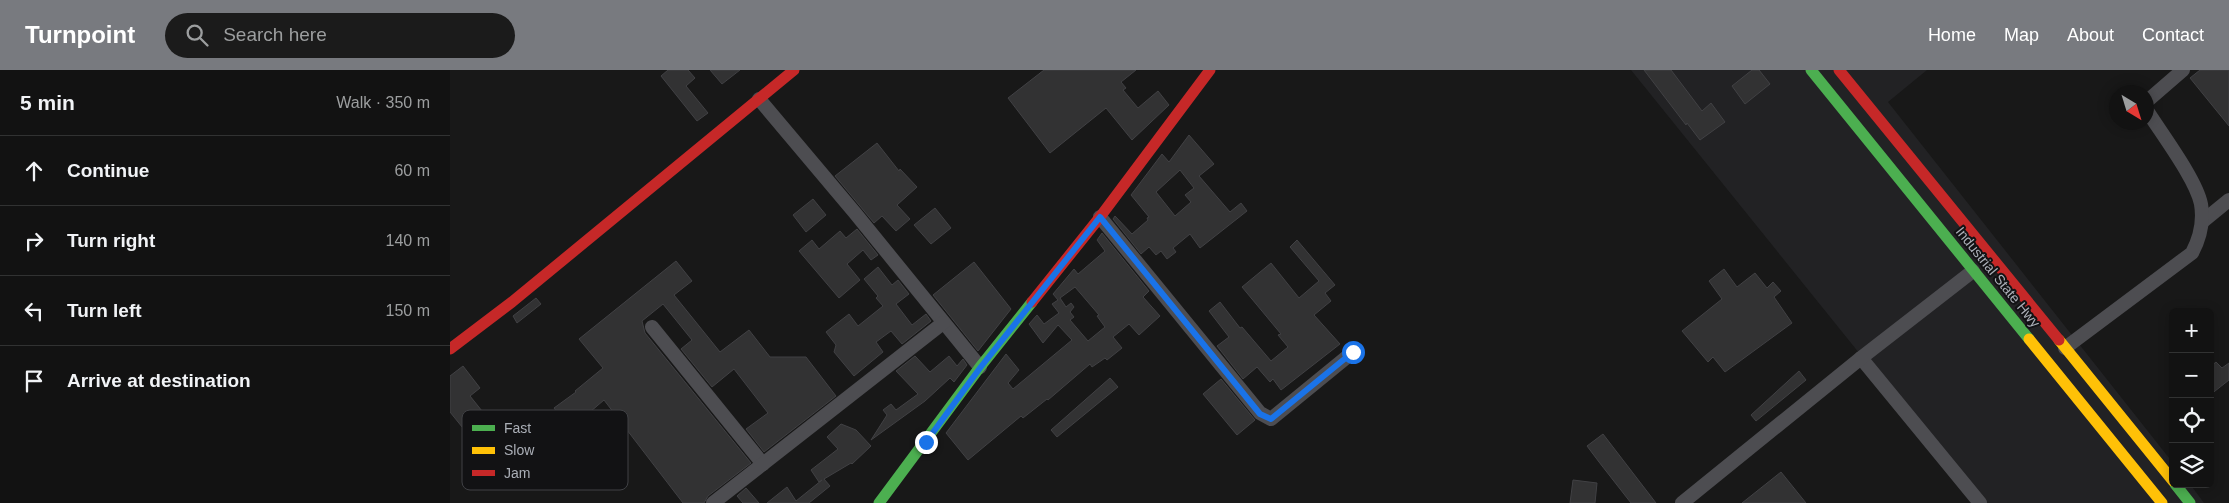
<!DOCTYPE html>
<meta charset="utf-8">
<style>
body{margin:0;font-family:Helvetica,sans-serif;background:#1b1b1b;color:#f1f3f6}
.controls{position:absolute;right:15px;bottom:15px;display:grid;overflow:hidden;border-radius:8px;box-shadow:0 2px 12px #0003}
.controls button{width:45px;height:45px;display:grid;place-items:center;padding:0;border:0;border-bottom:1px solid #313232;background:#121212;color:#f1f3f6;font:25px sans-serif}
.compass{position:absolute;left:1659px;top:15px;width:45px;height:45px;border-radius:50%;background:#121212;box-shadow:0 2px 12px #0003;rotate:142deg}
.stop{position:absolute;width:15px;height:15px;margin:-11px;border:4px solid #1a73e8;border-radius:50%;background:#fff}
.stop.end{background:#1a73e8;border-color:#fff;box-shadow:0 1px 5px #0008}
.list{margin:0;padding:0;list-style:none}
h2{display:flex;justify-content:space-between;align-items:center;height:65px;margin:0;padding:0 20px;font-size:21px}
h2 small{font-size:16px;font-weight:400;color:#9c9e9f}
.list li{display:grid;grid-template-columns:32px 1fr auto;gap:15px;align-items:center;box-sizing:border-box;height:70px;padding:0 20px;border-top:1px solid #313232}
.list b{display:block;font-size:19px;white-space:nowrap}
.list em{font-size:16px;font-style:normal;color:#9c9e9f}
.icon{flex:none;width:28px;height:28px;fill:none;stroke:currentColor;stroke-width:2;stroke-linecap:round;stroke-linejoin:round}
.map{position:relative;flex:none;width:1779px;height:433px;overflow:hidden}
header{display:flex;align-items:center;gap:30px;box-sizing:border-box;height:70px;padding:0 25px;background:#787a7f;color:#fff}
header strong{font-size:24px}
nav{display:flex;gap:28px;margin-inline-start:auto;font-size:18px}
.search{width:350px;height:45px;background:#1b1b1b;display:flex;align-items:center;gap:12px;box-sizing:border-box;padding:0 18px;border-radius:28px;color:#9c9e9f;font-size:19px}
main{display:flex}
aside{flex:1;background:#121212}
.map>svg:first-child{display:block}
.built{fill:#222224}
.building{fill:#323233;stroke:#414144;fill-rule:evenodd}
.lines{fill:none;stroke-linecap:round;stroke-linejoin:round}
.street{stroke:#4d4d51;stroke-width:14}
.fast{stroke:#4caf50;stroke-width:11}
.slow{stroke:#ffc107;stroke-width:11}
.jam{stroke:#c62828;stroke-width:11}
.route{stroke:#1a73e8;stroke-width:6}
.labels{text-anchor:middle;stroke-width:4;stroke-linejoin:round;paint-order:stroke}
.street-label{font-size:14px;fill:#abafb7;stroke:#121214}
.key{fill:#121214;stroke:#404145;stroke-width:1}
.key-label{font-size:14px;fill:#abafb7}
</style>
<header>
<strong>Turnpoint</strong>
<div class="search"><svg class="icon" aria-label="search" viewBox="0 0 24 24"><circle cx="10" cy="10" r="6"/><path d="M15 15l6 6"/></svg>Search here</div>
<nav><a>Home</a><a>Map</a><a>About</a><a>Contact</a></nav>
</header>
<main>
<aside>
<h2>5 min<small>Walk · 350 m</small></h2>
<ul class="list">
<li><svg class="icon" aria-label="ahead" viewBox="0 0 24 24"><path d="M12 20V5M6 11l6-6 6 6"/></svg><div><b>Continue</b></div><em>60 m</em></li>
<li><svg class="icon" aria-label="right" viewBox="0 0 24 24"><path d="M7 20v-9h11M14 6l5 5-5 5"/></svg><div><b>Turn right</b></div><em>140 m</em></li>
<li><svg class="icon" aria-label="left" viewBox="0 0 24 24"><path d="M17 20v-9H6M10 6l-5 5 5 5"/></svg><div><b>Turn left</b></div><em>150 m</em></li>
<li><svg class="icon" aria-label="arrive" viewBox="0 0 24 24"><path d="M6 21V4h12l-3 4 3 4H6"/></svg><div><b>Arrive at destination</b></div></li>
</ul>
</aside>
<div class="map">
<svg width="1779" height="433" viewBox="0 0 1779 433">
<rect width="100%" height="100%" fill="#181818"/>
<!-- built -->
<polygon class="built" points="1181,0 1477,0 1438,32 1723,393 1723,414 1740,414 1754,433 1530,433"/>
<!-- building -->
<g class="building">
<polygon points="218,0 238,0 245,8 236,16 258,43 247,51 211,6"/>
<polygon points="260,0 290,0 272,14"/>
<polygon points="594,0 686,0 671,12 676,18 673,20 688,38 708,21 719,35 682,70 656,38 600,83 558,28"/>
<polygon points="1194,0 1221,0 1252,41 1261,33 1275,52 1250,70 1237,53 1236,55"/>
<polygon points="1302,0 1309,0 1320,14 1295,34 1282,16"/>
<polygon points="1750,0 1779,0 1779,56 1740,8"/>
<path d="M739,65L764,94L749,106L780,142L791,133L797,141L750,178L740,164L723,178L726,182L717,189L711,181L706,185L699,177L691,184L663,149L665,146L682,164L698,150L697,148L699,147L681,125L712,84L719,92ZM730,100L744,118L735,125L741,132L725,146L706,122Z"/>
<polygon points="427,73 449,101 450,99 467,117 447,135 460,149 446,161 432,146 424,153 385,106"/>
<polygon points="363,129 376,145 356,162 343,145"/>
<polygon points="485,138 501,158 481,174 464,155"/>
<polygon points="407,159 428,185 421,190 413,180 397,194 410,210 389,228 349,181 362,170 369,179 390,161 396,168"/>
<path d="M652,163L699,221L693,227L710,246L689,265L679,254L663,267L672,278L657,290L655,288L642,297L640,294L598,330L597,329L573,348L571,346L518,390L496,363L556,284L569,300L558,313L563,319L622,270L608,255L593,273L579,254L587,245L594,254L609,243L602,234L608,230L603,224L624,199L628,204L655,181L647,170ZM625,217L649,245L647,246L655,257L638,271L620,250L624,247L620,242L624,237L621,233L616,237L610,228Z"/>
<polygon points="847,170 885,215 875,223 881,231 864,245 890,274 831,320 823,309 820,312 807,297 793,309 767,276 779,267 759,241 770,232 790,258 792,257 821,291 838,277 828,265 831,264 792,217 821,193 849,228 869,211 840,177"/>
<polygon points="226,191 242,211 224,225 270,282 299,260 320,287 356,287 386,326 314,382 296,359 318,343 284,299 262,317 231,279 242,270 213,234 192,251 195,263 301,393 258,426 254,433 233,433 154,330 120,359 104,338 126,322 125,321 153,298 129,269"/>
<polygon points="524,192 561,239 528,281 483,225"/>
<polygon points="428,197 442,215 448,210 459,224 446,234 462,255 476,244 481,251 452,274 441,261 426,272 433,282 404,306 384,282 386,275 376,262 399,244 408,256 433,236 426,228 428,226 414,209"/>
<polygon points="1274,199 1287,217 1305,203 1317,218 1323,212 1331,221 1324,227 1342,253 1275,302 1263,287 1258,292 1232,261 1272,229 1259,211"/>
<polygon points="86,228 91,234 67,253 63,246"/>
<polygon points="465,286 480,302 499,286 507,296 513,289 517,295 504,312 500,308 475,331 421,370 437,345 433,340 441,334 446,340 468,324 446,301"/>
<polygon points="1766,292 1772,298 1779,293 1779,310 1760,325 1760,297"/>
<polygon points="13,296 30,318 20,326 48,361 29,378 0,342 0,306"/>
<polygon points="1349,301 1356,310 1306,351 1301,345"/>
<polygon points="660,308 668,317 607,367 601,360"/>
<polygon points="771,309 805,350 787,365 753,324"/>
<polygon points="391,354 406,360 421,376 402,394 401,393 374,409 380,416 359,433 317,433 337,417 346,431 372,410 369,412 361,400 388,379 377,367"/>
<polygon points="1153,364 1206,433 1181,433 1149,392 1137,376"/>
<polygon points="1331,402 1356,433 1292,433"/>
<polygon points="1123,410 1147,413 1145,433 1120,433"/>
<polygon points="296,418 309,433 293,433 287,426"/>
</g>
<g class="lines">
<!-- street -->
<g class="street">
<polyline points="309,29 405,143 530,297"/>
<polyline points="1696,32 1733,0"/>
<polyline points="650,147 810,343 821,349 903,282"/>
<polyline points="1752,152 1779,130"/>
<polyline points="202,257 313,394"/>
<path d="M1615,278L1742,183C1750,168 1754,152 1751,134C1746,109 1711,63 1696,39"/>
<polyline points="1411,288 1530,433"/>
<polyline points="263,433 493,253"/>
<polyline points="1232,433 1411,288 1523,201"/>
</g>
<!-- fast -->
<g class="fast">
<polyline points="1361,0 1579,269"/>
<polyline points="1725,414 1740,433"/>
<polyline points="429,433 530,297 582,232"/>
</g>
<!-- slow -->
<g class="slow">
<polyline points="1579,269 1712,433"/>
<polyline points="1609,270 1723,411"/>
</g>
<!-- jam -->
<g class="jam">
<polyline points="1389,0 1609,270"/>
<polyline points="582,232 650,147 760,0"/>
<polyline points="0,279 62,232 344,0"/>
</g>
</g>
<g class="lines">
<!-- route -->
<polyline class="route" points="476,372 530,298 650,147 810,344 821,349 903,282"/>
</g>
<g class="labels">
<!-- street labels -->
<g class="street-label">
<text transform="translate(1548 207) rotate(51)" y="5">Industrial State Hwy</text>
</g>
</g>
<!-- legend -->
<rect x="12" y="340" width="166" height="80" rx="8" class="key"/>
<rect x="22" y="355" width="23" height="6" fill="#4caf50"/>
<rect x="22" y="377" width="23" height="7" fill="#ffc107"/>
<rect x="22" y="400" width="23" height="6" fill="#c62828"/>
<g class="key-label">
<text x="54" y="363">Fast</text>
<text x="54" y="385">Slow</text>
<text x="54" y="408">Jam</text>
</g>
</svg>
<div class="controls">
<button>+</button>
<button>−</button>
<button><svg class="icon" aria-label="locate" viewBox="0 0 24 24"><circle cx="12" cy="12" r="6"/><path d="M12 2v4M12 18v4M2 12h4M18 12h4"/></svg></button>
<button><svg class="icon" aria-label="layers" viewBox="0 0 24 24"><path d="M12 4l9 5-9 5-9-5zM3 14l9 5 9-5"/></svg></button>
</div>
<svg class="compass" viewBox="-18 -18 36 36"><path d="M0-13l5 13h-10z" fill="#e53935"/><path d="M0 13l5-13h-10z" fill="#9c9e9f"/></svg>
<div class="stop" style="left:903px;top:282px"></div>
<div class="stop end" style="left:476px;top:372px"></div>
</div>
</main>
